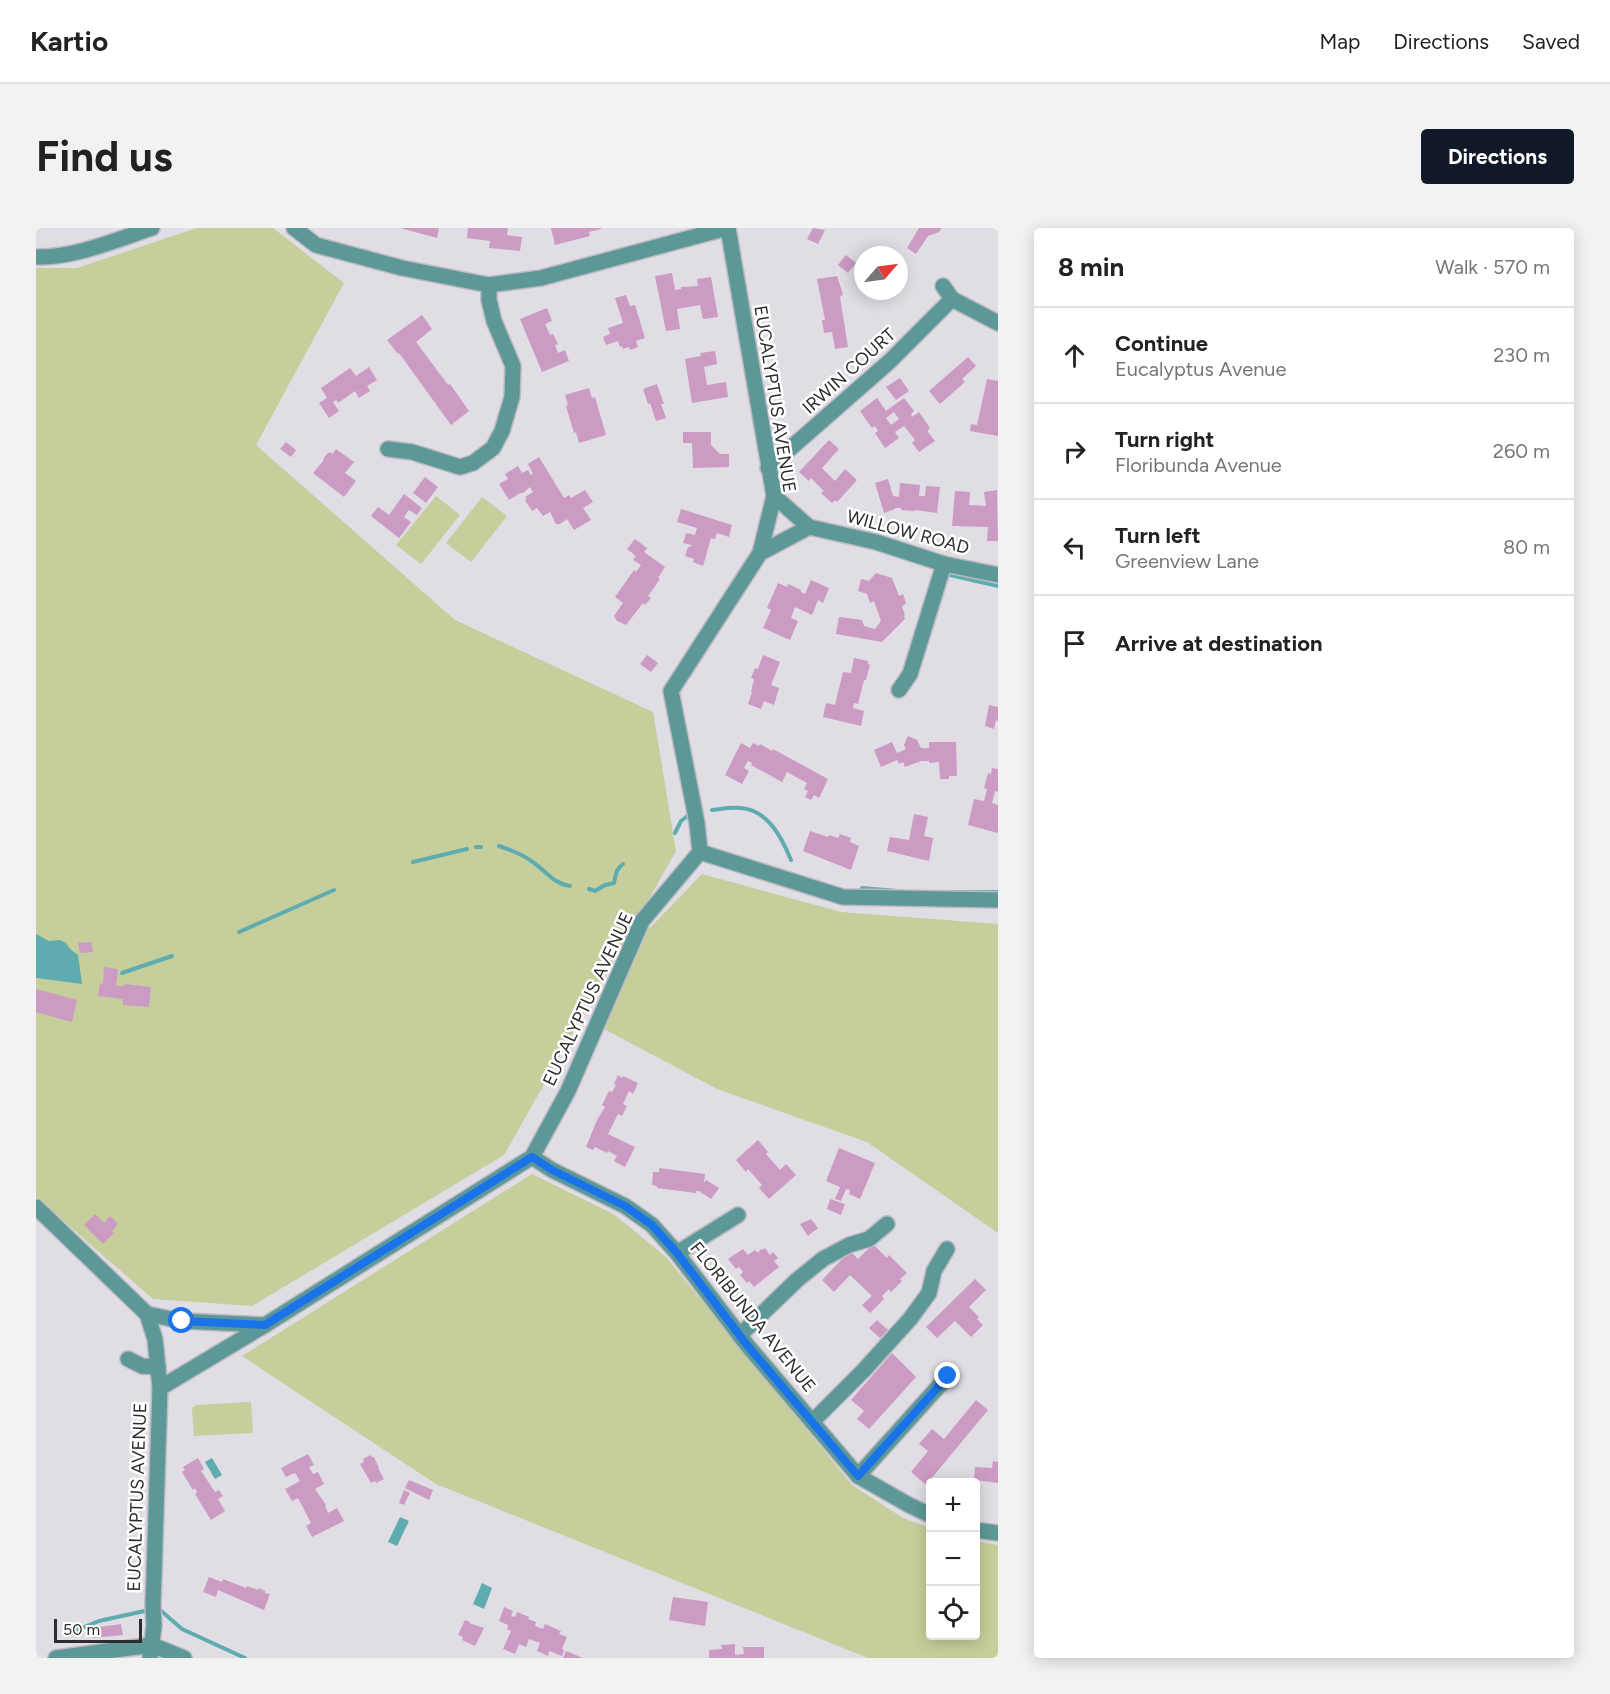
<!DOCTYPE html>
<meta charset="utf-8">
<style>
body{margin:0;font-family:Figtree,sans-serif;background:#f2f2f2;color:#222}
.controls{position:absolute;right:18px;bottom:18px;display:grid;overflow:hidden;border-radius:6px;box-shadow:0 3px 15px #0003}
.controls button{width:54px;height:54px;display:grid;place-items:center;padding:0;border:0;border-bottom:2px solid #e0e0e0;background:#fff;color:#222;font:30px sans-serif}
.compass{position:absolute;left:818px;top:18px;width:54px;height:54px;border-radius:50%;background:#fff;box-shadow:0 3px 15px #0003;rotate:62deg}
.scale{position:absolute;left:18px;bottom:15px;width:88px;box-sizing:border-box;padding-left:6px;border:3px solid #2d2c2e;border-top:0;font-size:16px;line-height:21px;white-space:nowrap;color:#2d2c2e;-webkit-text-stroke:4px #fff;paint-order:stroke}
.stop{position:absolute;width:18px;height:18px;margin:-14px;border:4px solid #1a73e8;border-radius:50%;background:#fff}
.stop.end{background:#1a73e8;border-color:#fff;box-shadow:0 2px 6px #0008}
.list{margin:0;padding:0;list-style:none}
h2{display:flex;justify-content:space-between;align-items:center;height:78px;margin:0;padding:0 24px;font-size:26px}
h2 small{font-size:20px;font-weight:400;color:#767676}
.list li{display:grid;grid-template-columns:39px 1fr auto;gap:18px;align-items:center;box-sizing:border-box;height:96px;padding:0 24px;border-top:2px solid #e0e0e0}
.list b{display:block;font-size:22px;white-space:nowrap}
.list p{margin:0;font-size:20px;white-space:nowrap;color:#767676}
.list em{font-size:20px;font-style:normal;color:#767676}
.icon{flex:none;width:33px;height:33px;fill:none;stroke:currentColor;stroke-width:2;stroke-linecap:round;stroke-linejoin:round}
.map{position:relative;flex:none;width:962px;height:1430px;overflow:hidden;border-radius:6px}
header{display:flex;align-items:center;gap:36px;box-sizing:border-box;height:84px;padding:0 30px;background:#fff;border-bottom:2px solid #e0e0e0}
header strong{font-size:28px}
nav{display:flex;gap:33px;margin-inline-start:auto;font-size:21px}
.intro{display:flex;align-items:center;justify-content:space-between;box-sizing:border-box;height:144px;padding:0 36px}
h1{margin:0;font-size:42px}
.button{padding:15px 27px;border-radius:6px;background:#111827;color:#fff;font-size:21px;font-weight:700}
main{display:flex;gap:36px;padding:0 36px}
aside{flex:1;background:#fff;border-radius:6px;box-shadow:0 3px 15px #0003}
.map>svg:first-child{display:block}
.green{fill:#c6ce9b}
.water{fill:#5eacb0}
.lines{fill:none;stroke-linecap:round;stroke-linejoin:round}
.stream{stroke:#5eacb0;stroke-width:4}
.building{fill:#cb9bc3;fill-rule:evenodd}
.minor-casing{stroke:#bcbac0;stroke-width:18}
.minor{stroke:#5c9898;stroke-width:15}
.route{stroke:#1a73e8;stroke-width:8}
.labels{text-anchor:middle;stroke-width:5;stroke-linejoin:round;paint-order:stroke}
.street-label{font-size:18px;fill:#2d2c2e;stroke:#fff}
</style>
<header>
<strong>Kartio</strong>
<nav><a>Map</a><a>Directions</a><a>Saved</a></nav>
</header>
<div class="intro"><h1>Find us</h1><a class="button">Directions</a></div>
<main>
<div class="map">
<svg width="962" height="1430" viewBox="0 0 962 1430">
<rect width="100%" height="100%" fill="#e0dde4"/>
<!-- green -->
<g class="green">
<polygon points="161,0 237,0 308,55 220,217 419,392 617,484 640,623 468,927 216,1078 117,1071 0,969 0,40 41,40"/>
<polygon points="400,268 424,287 385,336 360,317"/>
<polygon points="446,269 471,288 435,334 410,315"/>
<polygon points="666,646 805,684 962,696 962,1005 831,914 681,861 568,801 612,702"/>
<polygon points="496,946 579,987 630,1029 816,1257 867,1290 894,1300 894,1408 939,1408 940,1313 962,1317 962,1430 832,1430 400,1256 206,1128"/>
<polygon points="215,1174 217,1205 158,1208 156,1180 160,1177"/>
</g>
<!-- water -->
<g class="water">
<polygon points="0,706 13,713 24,712 30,715 34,721 42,727 46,756 0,750"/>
<polygon points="176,1230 186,1247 179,1251 169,1234"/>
<polygon points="364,1289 373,1293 361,1318 352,1314"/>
<polygon points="446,1355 456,1360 448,1381 437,1376"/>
</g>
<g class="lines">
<!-- stream -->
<g class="stream">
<polyline points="910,346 962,358"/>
<path d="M676,582C685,581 695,579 705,580C732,582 746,610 755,632"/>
<polyline points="639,605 645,593 654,586"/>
<path d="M463,618C475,622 488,627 498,635C510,643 518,656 534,658"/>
<polyline points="440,619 445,619"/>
<polyline points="377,634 431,621"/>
<polyline points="826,660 861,663"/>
<path d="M553,661L559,663L569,657L578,655C580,647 579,642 587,636"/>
<polyline points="913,664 962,664"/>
<polyline points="203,704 298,662"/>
<polyline points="86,745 136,728"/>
<polyline points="121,1382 123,1381 146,1401 209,1430"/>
<polyline points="36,1404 63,1393 113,1382"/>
</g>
</g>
<!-- building -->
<g class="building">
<polygon points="364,0 403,0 401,10"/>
<polygon points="432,0 472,0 471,7 486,9 484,23 453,20 454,13 431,10"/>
<polygon points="515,0 565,0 565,1 553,4 554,8 519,17"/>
<polygon points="777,0 789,2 782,16 771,11"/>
<polygon points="883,0 906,0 903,4 892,8 880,26 871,20"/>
<polygon points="810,27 820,35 812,45 802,37"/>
<polygon points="636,45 639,62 645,61 645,59 662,58 661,51 675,49 682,89 667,91 664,77 641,81 644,101 630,103 619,48"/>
<polygon points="801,48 807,66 804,69 812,119 799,121 796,104 788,105 786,92 789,92 781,51"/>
<polygon points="590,67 594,78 599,77 609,110 600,113 602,119 594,122 593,119 587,121 586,118 584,119 582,113 570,117 567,109 574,106 572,100 587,95 579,70"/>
<polygon points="511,80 516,93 509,96 514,107 517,106 522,116 519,117 522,125 529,122 533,133 506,144 484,91"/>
<polygon points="386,87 396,101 380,114 412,157 414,156 433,183 415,197 363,125 362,126 351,112"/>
<polygon points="679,123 681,136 668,139 671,157 690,154 692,169 656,175 649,131 665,128 664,125"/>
<polygon points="932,129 940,138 926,151 929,154 904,176 893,163"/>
<polygon points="333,139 341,152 331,158 334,163 323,170 319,163 302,175 300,172 297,174 303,183 293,190 283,175 291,170 285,160 314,140 320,148"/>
<polygon points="864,150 873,163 860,172 850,159"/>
<polygon points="951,151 962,153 962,208 934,203 935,196 941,197"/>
<polygon points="621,156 628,176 625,176 630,190 620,193 614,175 612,176 607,161"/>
<polygon points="553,160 556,170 559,169 570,207 543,215 540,204 538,205 530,178 532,177 529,167"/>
<path d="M841,170L850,183L868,170L878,183L875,186L876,189L883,184L894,200L892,202V204L899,213L883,224L876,215L879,212L868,198L859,204L863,210L849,220L839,205L842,203L839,198L836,200L824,183ZM858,184L863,191L855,197L850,190Z"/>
<polygon points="647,204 675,204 675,217 684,226 693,226 693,239 657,240 656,215 647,215"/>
<polygon points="793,212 803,221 786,240 799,253 809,241 821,252 801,274 799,272 796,275 785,265 788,263 775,250 773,253 763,244"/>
<polygon points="250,214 260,222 255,229 244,221"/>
<polygon points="300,221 318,234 309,245 320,253 308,269 277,245 288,232 287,231 291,226 294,224 296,226"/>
<polygon points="503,229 528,270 533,267 535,270 549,262 557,274 547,280 555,292 538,302 531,291 524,296 520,296 514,284 507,288 501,280 496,283 489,272 491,271 489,269 497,264 494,259 487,265 484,265 473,272 463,256 472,251 469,246 482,238 486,245 492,242 495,247 497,246 492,236"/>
<polygon points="389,249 402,259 390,275 377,265"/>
<polygon points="852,251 857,268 863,269 864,255 884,257 883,268 889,268 890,258 904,259 901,285 879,282 879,283 865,282 865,280 859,280 859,281 848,285 839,255"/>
<polygon points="961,262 962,313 951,313 952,299 916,298 919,263 934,264 933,277 950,278 948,264"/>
<polygon points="368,266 386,280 381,287 373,282 368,289 375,294 363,310 335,288 342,279 353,287"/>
<polygon points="645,281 696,297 693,309 681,305 679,311 675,310 667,338 657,334 658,331 649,328 652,319 654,319 656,317 647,315 650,305 659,307 661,300 641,294"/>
<polygon points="599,311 611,320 608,324 629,339 622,350 624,351 612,368 615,370 609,377 607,375 590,397 581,393 578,388 587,375 579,369 598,342 600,344 605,337 597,332 600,328 591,321"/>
<polygon points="840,345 856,350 863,368 867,366 870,375 866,379 869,387 868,388 869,391 846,414 800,406 803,389 826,392 828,398 839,401 845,393 838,373 834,375 831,366 822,363 825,351 833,353"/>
<polygon points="775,352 793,360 787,375 782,372 776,387 759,379 755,390 762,393 754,412 727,400 735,382 731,380 742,355 751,359 752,356 765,362 765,364 769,366"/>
<polygon points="611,427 622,435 615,444 604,436"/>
<polygon points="727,427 744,434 735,457 743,460 738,477 728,473 725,481 712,476 716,464 715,464 718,451 715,450 719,440 722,441"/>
<polygon points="818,430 832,433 832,436 834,437 830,452 828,452 822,476 818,475 817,480 828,483 825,498 787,489 790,475 799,477 807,444 815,445"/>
<polygon points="953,477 962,479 962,493 960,492 958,501 949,498"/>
<polygon points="872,508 881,512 885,520 893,520 893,514 920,514 921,548 913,548 913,551 904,551 903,534 893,535 893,533 885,533 869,539 867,534 863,536 861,532 845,539 838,522 856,514 861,525 870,521 868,517"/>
<polygon points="705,515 714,520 717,515 723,518 724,516 736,523 737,521 792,551 783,570 778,567 775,572 769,569 772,563 768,561 771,555 751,544 746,554 715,537 716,535 712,533 708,540 713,543 706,556 689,547"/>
<polygon points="956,540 962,541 962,564 959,563 956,575 962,577 962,605 932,597 938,571 948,573 951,561 948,560 952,545 955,546"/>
<polygon points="878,586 892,589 888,608 897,610 893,633 851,623 854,609 873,612"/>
<polygon points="774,603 792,609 793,607 802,610 804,606 815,610 814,614 823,618 815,642 767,623"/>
<polygon points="55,714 57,724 44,725 42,715"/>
<polygon points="68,739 82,741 80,758 88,758 89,756 115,759 113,779 87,777 87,771 62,768 64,755 67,756"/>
<polygon points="0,761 41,772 36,794 0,784"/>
<polygon points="582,847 586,850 587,848 602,855 597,866 593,863 587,876 591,878 586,888 582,886 572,906 599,919 589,939 578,933 581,928 572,923 571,925 559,919 557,922 550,919 561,892 569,879 566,877 573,863 576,864 580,857 578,856"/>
<polygon points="722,912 732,924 730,926 744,942 750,936 760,947 733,971 723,960 726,957 712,941 710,944 700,932"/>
<polygon points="803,920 839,935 824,971 813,966 814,962 810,961 805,973 799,971 804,959 790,953"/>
<polygon points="623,940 669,946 668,955 670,952 683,960 675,971 663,963 660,963 660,965 621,960 621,958 616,957 617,944 623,944"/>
<polygon points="794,971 809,976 805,987 791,981"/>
<polygon points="59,986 68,995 74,988 82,996 76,1003 78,1005 67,1016 48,997"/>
<polygon points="775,991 782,1000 772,1008 764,996"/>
<polygon points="837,1016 851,1030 853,1027 871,1045 864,1051 866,1053 855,1064 853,1061 846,1068 848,1071 834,1085 826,1077 836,1068 814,1047 798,1064 786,1052 814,1023 822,1031"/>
<polygon points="729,1020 734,1027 737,1024 742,1030 738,1033 743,1039 718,1059 713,1053 711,1055 704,1047 707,1044 703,1039 700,1041 692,1031 707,1021 712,1027 719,1022 722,1025 725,1021 726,1022"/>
<polygon points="939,1051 950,1062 933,1079 943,1089 941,1091 947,1097 935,1109 919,1093 901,1110 890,1099"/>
<polygon points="841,1092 852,1102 844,1110 833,1100"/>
<polygon points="856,1125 880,1149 833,1201 821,1191 828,1183 815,1172"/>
<polygon points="940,1172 952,1182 890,1257 875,1244 892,1223 883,1216 896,1201 908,1211"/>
<polygon points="272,1226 278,1237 273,1239 277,1246 282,1244 288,1256 279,1261 290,1277 289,1278 292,1285 301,1280 308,1293 276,1309 270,1298 275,1295 262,1270 256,1273 249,1261 264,1253 260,1246 258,1245 250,1249 245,1240"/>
<polygon points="335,1227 336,1229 338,1229 343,1240 342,1240 348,1251 340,1255 339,1253 335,1255 324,1236 328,1234 327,1231"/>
<polygon points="162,1230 168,1241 165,1243 179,1264 183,1262 187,1268 182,1271 189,1283 175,1292 159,1266 161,1264 159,1260 157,1262 146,1244 149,1242 147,1239"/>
<polygon points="957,1233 962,1234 962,1255 938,1252 939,1239 956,1240"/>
<polygon points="373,1252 397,1262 393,1272 369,1260"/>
<polygon points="368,1262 374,1265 368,1277 363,1275"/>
<polygon points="173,1349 186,1354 187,1351 210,1360 211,1358 222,1362 223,1360 229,1363 229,1365 234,1366 228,1382 182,1362 180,1369 167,1364"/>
<polygon points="637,1369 672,1374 669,1398 633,1392"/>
<polygon points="468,1379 477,1383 475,1388 479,1389 481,1384 493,1389 492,1391 500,1394 499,1398 507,1401 509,1396 525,1403 523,1406 531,1409 526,1421 528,1422 526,1428 513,1423 512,1428 501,1423 504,1415 493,1411 490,1419 483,1416 479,1426 467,1421 475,1403 471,1401 472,1397 463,1393"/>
<polygon points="429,1392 434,1394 433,1395 448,1400 439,1418 426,1412 427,1409 422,1407"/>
<polygon points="85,1396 87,1407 57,1410 56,1400"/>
<polygon points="699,1416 699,1427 708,1426 707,1419 728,1419 728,1430 673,1430 673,1422 686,1421 685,1417"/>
<polygon points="530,1423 547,1430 527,1430"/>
</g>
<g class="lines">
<defs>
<g id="minor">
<polyline points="258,0 280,17 366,40 453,57 505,50 691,0"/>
<path d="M0,29C38,30 80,12 116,0"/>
<polyline points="907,58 916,71"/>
<polyline points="352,221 376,224 424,239 437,235 457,220 466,203 476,169 477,138 458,93 453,72 453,57"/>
<polyline points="732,240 854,133 916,71 962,95"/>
<polyline points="738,268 773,299 840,314 908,336 962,347"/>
<polyline points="724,325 773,299"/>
<polyline points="863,462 874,446 908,336"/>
<polyline points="664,624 807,669 962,672"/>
<polyline points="496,929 516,942 589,978 616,997 641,1025 711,1117 822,1248 873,1277 894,1287"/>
<polyline points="0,979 111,1086 119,1111 124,1160"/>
<polyline points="641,1025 702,987"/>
<polyline points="111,1086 145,1093 229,1097"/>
<polyline points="704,1107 761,1052 787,1031 813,1017 833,1011 851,996"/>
<polyline points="92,1131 106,1138 122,1139"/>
<polyline points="776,1194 828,1142 874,1091 893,1065 898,1043 911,1021"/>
<polyline points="822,1248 912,1148"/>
<polyline points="939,1302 962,1305"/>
<polyline points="20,1430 116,1417 148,1430"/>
<polyline points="114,1430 118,1398 117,1377 124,1160 229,1097 496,929 532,863 606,693 664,624 661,595 635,463 724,325 738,268 692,0"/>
</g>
</defs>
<!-- minor casing -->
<use href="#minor" class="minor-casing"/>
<!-- minor -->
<use href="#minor" class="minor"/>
</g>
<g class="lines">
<!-- route -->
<polyline class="route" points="146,1093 229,1097 496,929 516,942 589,978 616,997 641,1025 711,1117 822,1248 912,1148"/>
</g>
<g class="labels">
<!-- street labels -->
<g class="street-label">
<text transform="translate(813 143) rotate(-42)" y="6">IRWIN COURT</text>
<text transform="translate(739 171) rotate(81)" y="6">EUCALYPTUS AVENUE</text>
<text transform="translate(872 304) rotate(15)" y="6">WILLOW ROAD</text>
<text transform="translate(552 771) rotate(-65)" y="6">EUCALYPTUS AVENUE</text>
<text transform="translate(717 1089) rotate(51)" y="6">FLORIBUNDA AVENUE</text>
<text transform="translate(101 1269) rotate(-88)" y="6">EUCALYPTUS AVENUE</text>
</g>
</g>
</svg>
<div class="controls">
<button>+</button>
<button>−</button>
<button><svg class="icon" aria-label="locate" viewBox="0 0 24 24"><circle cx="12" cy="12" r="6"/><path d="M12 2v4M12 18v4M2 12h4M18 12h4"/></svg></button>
</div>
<svg class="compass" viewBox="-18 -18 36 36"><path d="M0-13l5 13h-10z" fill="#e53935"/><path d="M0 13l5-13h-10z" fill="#767676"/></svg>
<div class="scale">50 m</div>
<div class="stop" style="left:146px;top:1093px"></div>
<div class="stop end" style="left:912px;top:1148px"></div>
</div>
<aside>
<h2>8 min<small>Walk · 570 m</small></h2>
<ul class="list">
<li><svg class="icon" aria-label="ahead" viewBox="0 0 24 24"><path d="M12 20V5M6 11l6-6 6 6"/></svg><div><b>Continue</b><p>Eucalyptus Avenue</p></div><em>230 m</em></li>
<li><svg class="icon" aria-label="right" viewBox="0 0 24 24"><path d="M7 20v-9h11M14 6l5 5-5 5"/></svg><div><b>Turn right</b><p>Floribunda Avenue</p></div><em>260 m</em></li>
<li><svg class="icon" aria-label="left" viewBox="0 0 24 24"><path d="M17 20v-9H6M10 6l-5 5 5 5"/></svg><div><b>Turn left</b><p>Greenview Lane</p></div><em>80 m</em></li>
<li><svg class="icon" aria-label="arrive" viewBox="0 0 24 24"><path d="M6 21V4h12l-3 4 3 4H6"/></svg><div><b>Arrive at destination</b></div></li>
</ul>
</aside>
</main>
